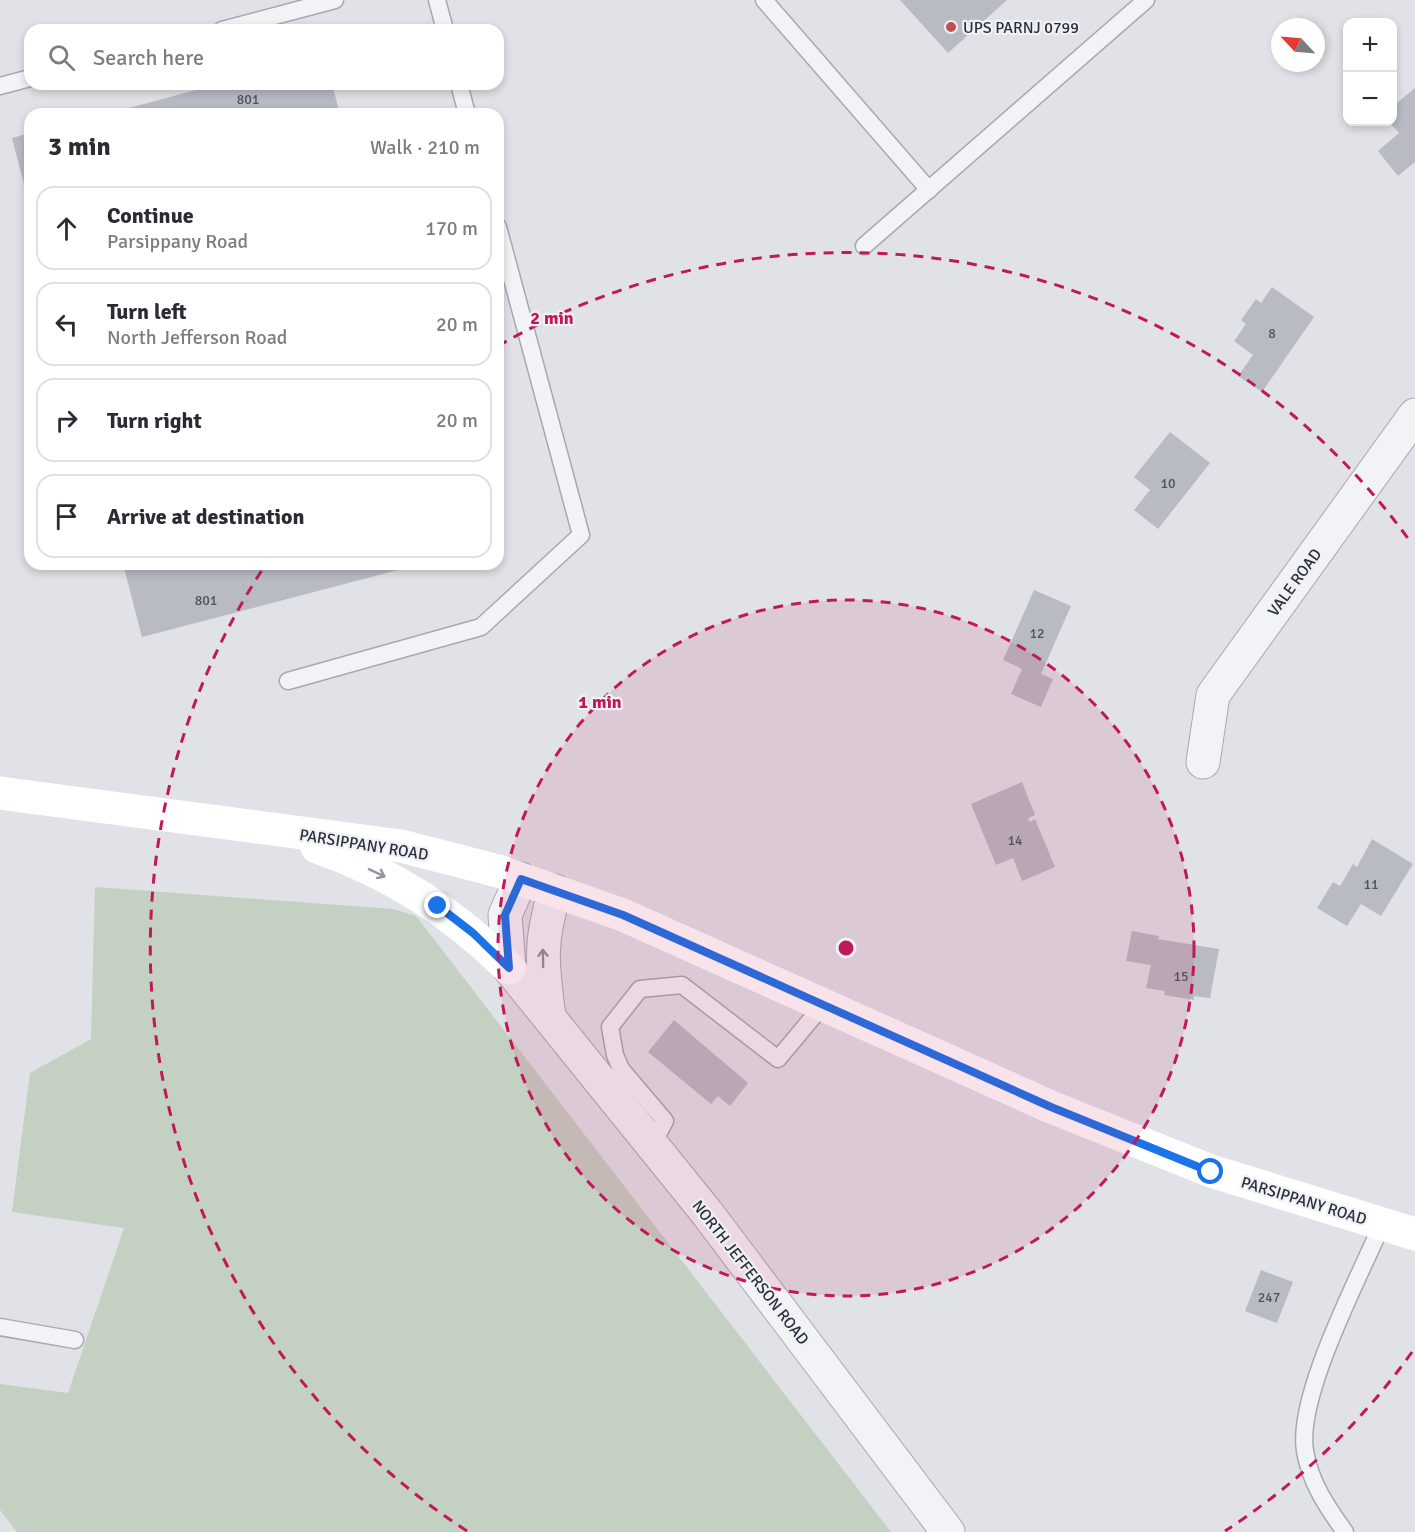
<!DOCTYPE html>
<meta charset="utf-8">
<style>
body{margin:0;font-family:Signika,sans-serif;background:#f7f7f7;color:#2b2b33}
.controls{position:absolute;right:18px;top:18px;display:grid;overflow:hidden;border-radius:12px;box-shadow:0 3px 9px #0003}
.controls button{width:54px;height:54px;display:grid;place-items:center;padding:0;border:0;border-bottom:2px solid #e1e1e2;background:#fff;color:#2b2b33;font:30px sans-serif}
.compass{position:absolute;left:1271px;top:18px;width:54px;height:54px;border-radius:50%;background:#fff;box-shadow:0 3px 9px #0003;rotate:296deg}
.stop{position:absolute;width:18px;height:18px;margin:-14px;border:4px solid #1a73e8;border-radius:50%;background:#fff}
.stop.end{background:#1a73e8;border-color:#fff;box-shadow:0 2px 6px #0008}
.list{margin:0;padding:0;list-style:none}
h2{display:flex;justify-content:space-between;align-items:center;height:78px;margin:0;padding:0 24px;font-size:26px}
h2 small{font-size:20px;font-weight:400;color:#7c7c81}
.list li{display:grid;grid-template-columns:39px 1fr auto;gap:18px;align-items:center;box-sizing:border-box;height:84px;margin:0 12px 12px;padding:0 12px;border:2px solid #e1e1e2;border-radius:18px}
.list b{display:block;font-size:22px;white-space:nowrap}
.list p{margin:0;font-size:20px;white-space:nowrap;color:#7c7c81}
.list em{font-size:20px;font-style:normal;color:#7c7c81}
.icon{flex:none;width:33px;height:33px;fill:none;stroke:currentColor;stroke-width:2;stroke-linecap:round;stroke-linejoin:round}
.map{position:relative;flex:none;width:1415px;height:1532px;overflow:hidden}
.search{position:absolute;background:#fff;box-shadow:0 3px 9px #0003;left:24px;top:24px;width:480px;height:66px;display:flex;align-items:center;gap:15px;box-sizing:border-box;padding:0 21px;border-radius:18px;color:#7c7c81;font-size:22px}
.panel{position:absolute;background:#fff;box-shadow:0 3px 9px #0003;left:24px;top:108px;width:480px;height:462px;border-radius:18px}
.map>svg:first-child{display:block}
.green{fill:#c4d0c2}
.building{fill:#b8bbc3}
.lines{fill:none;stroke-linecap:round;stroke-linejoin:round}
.service-casing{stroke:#a6a9b1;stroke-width:19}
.minor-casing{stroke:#a6a9b1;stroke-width:35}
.tertiary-casing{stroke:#a6a9b1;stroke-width:35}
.service{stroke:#f2f3f6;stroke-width:16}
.minor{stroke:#f2f3f6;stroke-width:33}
.tertiary{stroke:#f2f3f6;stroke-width:33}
.secondary{stroke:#fff;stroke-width:33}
.oneway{stroke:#94979e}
.oneway2{stroke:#8e919a}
.route{stroke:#1a73e8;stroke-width:8}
.ring{fill:none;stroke:#c2185b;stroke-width:3;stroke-dasharray:10 8}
.poi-dot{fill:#c05153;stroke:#eff1f5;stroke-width:2}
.labels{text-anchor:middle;stroke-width:4.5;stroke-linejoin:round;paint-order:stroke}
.number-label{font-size:14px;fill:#4e525e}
.poi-label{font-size:16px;fill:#2a2f3d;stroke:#eff1f5;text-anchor:start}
.street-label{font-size:16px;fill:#2a2f3d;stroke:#eff1f5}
.centre{fill:#c2185b;stroke:#eff1f5;stroke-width:3}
.ring-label{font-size:18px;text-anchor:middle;font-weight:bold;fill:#c2185b;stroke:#eff1f5;stroke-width:4.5;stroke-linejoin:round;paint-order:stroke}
</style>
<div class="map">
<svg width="1415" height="1532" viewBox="0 0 1415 1532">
<rect width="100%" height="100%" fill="#e0e2e7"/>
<!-- green -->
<polygon class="green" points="95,887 393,909 416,916 891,1532 17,1532 0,1510 0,1384 68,1393 124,1228 12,1212 30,1073 91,1039"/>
<!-- building -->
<g class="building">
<polygon points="900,0 1007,0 948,53"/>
<polygon points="218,84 332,84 340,114 107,114"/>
<polygon points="1415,88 1415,162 1398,176 1378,151 1399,133 1389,122 1392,122 1392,107"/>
<polygon points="30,133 30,204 29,204 12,138"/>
<polygon points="1272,287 1314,317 1262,392 1238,376 1253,355 1234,341 1246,324 1241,320 1256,299 1261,303"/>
<polygon points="1170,432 1210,463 1158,529 1134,510 1150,490 1134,477"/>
<polygon points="123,564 416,564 417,565 142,637"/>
<polygon points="1034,590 1071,606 1041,674 1053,679 1041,707 1011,694 1022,669 1003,660"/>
<polygon points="1022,782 1035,815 1028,818 1030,822 1035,819 1055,867 1022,881 1013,858 996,865 971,804"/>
<polygon points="1372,839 1413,864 1381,916 1361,904 1347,926 1317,908 1333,882 1340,886 1353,864 1357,867"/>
<polygon points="1132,931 1159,936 1158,939 1219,949 1210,998 1194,996 1194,1000 1164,995 1165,991 1146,988 1151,965 1126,961"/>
<polygon points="674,1020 748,1083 730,1106 718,1096 711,1104 648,1052"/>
<polygon points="1261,1270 1293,1282 1277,1323 1245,1311"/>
</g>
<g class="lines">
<defs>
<g id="service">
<polyline points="437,0 445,30"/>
<polyline points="764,0 929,190"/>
<polyline points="222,30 335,0"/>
<polyline points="459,84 467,114"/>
<polyline points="0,86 30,78"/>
<polyline points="864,246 1146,0"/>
<polyline points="288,681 481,627 581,535 498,227"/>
<polyline points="652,1145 665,1121 621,1069 615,1055 610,1027 640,989 682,985 778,1059 823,1005"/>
<polyline points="0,1327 75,1340"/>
<path d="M1345,1532C1327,1507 1310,1482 1305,1451C1296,1396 1359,1278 1382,1224"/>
</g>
<polyline id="minor" points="1203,762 1213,695 1415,415"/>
<g id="tertiary">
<polyline points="521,879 505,915 509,968 707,1213 948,1532"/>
<path d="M549,1016C542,964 539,942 555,891"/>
</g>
</defs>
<!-- service casing -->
<use href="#service" class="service-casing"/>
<!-- minor casing -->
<use href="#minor" class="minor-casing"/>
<!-- tertiary casing -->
<use href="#tertiary" class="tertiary-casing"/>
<!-- service -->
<use href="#service" class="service"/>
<!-- minor -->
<use href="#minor" class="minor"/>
<!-- tertiary -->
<use href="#tertiary" class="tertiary"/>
<!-- secondary -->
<g class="secondary">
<polyline points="0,793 401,846 498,871 623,915 1051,1107 1211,1171 1415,1234"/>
<path d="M317,847C393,874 452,912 509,968"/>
</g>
</g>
<!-- one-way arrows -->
<defs><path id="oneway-shaft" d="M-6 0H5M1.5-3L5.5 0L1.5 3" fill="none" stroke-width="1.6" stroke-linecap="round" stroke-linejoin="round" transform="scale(1.5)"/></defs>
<use class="oneway" href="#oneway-shaft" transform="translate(377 873) rotate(25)"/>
<use class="oneway2" href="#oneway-shaft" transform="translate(543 958) rotate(-91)"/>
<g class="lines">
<!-- route -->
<polyline class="route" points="438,906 473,933 509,968 505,915 521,879 623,915 1051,1107 1211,1172"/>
</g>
<!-- distance rings -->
<circle cx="846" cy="948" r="348" fill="#c2185b" fill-opacity=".12"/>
<g class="ring">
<circle cx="846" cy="948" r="348"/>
<path d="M1412 1352A695 695 0 0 1 1225 1531M467 1531A695 695 0 0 1 266 564M498 346A695 695 0 0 1 1412 544"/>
</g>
<!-- markers -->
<circle class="poi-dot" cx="951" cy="27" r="6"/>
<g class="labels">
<!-- number labels -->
<g class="number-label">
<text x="248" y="104">801</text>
<text x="1272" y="338">8</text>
<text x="1168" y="488">10</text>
<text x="206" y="605">801</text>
<text x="1037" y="638">12</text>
<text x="1015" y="845">14</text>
<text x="1371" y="889">11</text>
<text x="1181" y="981">15</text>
<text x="1269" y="1302">247</text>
</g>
<!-- poi labels -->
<g class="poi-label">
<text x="963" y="33">UPS PARNJ 0799</text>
</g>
<!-- street labels -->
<g class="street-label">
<text transform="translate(1294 582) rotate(-54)" y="6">VALE ROAD</text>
<text transform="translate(364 844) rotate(9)" y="6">PARSIPPANY ROAD</text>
<text transform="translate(1304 1200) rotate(17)" y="6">PARSIPPANY ROAD</text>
<text transform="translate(751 1272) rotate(52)" y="6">NORTH JEFFERSON ROAD</text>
</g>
</g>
<circle cx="846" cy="948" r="9" class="centre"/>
<g class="ring-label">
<text x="552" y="324">2 min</text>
<text x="600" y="708">1 min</text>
</g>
</svg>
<div class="controls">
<button>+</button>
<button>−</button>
</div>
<svg class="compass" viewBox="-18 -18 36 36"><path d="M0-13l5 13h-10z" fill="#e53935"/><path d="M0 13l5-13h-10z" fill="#7c7c81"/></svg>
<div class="stop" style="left:1211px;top:1172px"></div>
<div class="stop end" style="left:438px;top:906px"></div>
<div class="search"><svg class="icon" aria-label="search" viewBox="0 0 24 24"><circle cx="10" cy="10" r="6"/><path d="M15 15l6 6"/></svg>Search here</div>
<section class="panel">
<h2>3 min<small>Walk · 210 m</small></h2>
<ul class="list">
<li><svg class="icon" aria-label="ahead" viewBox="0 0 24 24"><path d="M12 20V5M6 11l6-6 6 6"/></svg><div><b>Continue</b><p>Parsippany Road</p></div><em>170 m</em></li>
<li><svg class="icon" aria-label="left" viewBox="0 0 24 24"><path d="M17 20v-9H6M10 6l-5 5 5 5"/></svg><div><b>Turn left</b><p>North Jefferson Road</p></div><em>20 m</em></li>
<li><svg class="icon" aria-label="right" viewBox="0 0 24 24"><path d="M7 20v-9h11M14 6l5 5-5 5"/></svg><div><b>Turn right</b></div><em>20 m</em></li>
<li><svg class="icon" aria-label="arrive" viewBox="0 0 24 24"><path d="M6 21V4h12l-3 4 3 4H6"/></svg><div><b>Arrive at destination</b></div></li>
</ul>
</section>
</div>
